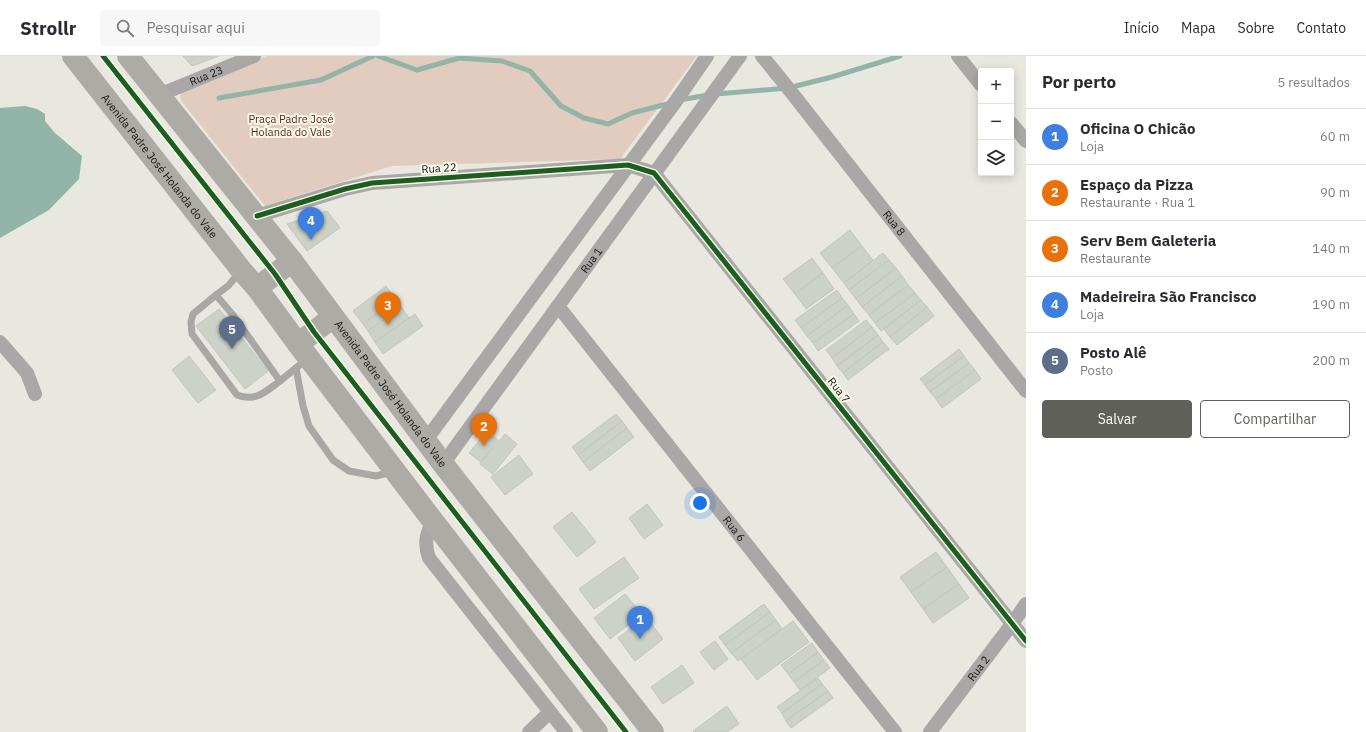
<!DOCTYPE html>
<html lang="pt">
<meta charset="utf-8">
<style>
body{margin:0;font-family:"IBM Plex Sans",sans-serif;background:#f7f7f7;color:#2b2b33}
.controls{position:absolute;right:12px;top:12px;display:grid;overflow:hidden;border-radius:4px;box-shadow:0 2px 10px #0003}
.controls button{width:36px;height:36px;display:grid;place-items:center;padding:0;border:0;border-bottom:1px solid #e1e1e2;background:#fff;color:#2b2b33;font:20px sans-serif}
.you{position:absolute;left:700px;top:447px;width:14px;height:14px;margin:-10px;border:3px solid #fff;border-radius:50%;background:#1a73e8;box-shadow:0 0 0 6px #1a73e833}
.badge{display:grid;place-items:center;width:26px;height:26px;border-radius:50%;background:#60605a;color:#fff;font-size:13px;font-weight:700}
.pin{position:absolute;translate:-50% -33px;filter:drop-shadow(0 1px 2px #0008)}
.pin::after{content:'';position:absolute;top:21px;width:14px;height:12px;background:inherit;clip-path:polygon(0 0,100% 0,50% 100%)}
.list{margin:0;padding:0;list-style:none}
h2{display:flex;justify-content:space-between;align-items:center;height:52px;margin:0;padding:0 16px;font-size:17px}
h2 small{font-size:13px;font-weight:400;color:#7c7c81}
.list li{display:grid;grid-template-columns:26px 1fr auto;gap:12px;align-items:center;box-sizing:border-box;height:56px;padding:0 16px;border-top:1px solid #e1e1e2}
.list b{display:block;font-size:15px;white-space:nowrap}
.list p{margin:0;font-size:13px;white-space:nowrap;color:#7c7c81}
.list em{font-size:13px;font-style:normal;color:#7c7c81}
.actions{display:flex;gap:8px;padding:12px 16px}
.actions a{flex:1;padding:9px 0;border:1px solid #60605a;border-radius:4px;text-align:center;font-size:14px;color:#60605a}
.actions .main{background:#60605a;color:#fff}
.icon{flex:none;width:22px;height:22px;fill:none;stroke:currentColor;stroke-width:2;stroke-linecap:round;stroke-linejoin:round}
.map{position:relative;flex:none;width:1026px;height:676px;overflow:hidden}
header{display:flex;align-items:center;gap:24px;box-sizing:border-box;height:56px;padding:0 20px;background:#fff;border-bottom:1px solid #e1e1e2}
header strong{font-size:19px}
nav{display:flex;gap:22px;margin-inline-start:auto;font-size:14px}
.search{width:280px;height:36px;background:#f7f7f7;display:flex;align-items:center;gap:10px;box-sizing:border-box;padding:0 14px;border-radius:4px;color:#7c7c81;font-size:15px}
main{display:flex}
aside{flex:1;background:#fff}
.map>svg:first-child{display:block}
.green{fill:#e2cbbf}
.water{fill:#93b4a8}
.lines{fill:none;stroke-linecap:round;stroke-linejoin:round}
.stream{stroke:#93b4a8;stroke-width:5}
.building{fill:#ccd2c8;stroke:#c4c5c0}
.service{stroke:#a9a8a6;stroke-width:7}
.minor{stroke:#a9a8a6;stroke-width:14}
.primary{stroke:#acaba6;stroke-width:22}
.cycleway-casing{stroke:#f8f8eb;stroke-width:8}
.cycleway{stroke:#1b5e20;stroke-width:5}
.labels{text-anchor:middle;stroke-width:4;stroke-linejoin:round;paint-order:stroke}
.street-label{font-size:11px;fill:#161612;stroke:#f8f8eb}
.park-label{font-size:11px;fill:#602a14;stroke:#f8f8eb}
</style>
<header>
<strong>Strollr</strong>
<div class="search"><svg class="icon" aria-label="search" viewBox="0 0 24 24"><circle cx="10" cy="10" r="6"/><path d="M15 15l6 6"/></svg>Pesquisar aqui</div>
<nav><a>Início</a><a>Mapa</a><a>Sobre</a><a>Contato</a></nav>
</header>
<main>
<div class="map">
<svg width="1026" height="676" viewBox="0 0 1026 676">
<rect width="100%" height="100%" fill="#e8e8e1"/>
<!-- green -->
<polygon class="green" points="267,0 697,0 620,103 392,110 265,150 182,46 180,41 182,35 193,26"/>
<!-- water -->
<polygon class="water" points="25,50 37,53 45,58 45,65 55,77 82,100 79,123 49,154 0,182 0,52"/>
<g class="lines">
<!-- stream -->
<g class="stream">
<polyline points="378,0 417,14 459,2 502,5 530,15 561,50 584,62 608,68 632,57 671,47"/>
<polyline points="716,38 788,32 832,21 900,0"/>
<polyline points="219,42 321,24 373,0"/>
<polyline points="680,44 708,39"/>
</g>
</g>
<!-- building -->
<g class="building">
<polygon points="183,0 219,0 192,10"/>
<polygon points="327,155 340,172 307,195 287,168"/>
<polygon points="850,174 862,190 832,212 820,197"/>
<polygon points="862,190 873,204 844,227 832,212"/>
<polygon points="883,197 889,204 849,234 844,227"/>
<polygon points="812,202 823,217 795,238 783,223"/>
<polygon points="889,204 896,212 856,243 849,234"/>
<polygon points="896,212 902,220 862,251 856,243"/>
<polygon points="823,217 834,233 806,253 795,238"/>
<polygon points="902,220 908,229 869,259 862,251"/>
<polygon points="908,229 915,237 875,267 869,259"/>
<polygon points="386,230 396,244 363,268 353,255"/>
<polygon points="837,234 842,242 801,272 795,264"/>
<polygon points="915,237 921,244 881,275 875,267"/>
<polygon points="842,242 848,249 807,280 801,272"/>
<polygon points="396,244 401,251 368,275 363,268"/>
<polygon points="921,244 927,251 890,281 884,273"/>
<polygon points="848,249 854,258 813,287 807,280"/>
<polygon points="401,251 409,262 375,286 368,275"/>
<polygon points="927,251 934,260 897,289 890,281"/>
<polygon points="219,253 268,315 245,333 196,270"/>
<polygon points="415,258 423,270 383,298 375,286"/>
<polygon points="854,258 859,265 818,295 813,287"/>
<polygon points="866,264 872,271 832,302 826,294"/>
<polygon points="872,271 878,279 837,310 832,302"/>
<polygon points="878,279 883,286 843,317 837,310"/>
<polygon points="883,286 889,293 848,324 843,317"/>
<polygon points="959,293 964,300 925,329 920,323"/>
<polygon points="189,300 216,334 198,347 172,314"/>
<polygon points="964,300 969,307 930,336 925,329"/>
<polygon points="969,307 975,314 936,343 930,336"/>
<polygon points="975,314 981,323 942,352 936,343"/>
<polygon points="616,358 622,365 578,399 572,391"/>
<polygon points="622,365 627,372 583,406 578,399"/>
<polygon points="627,372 634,381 590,415 583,406"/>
<polygon points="487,375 498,384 481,406 469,397"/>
<polygon points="505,378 517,388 493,418 480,408"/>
<polygon points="519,399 533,418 505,439 491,421"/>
<polygon points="647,448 663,469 644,483 629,462"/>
<polygon points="572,456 596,486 577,501 553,471"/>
<polygon points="936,496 947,511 911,536 900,521"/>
<polygon points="624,501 639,522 594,553 579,533"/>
<polygon points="947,511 959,528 923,553 911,536"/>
<polygon points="959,528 969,542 933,567 923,553"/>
<polygon points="625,538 642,558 610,583 594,562"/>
<polygon points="764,548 770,556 725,589 719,581"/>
<polygon points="770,556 776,564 731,597 725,589"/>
<polygon points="646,561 663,583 635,605 618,582"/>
<polygon points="776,564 782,573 738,605 731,597"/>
<polygon points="793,565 809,586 757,624 741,603"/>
<polygon points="715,585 728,603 714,614 700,596"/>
<polygon points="812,587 818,596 788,618 781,609"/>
<polygon points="818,596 824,604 794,626 788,618"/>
<polygon points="824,604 830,612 800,634 794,626"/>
<polygon points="682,609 694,627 663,648 651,631"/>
<polygon points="818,622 822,628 782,657 777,651"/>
<polygon points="822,628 828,635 786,665 782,657"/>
<polygon points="828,635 833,642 791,672 786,665"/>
<polygon points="727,650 739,668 727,676 694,676 693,675"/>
</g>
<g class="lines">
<!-- service -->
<g class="service">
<polyline points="240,216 228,230 216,239 233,259 280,325 307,303"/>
<path d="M216,239L193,258L191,266L192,278L237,339C256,346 265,336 280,325"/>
<polyline points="296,312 303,350 309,370 333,404 349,415 376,420 392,416"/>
</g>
<!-- minor -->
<g class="minor">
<path id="s1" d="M762,0L788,32L1026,335"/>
<polyline points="958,0 981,29"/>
<path id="s2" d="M159,39L254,0"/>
<polyline points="1011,67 1026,85"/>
<polyline points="257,160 345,133 372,127 628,109 654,117 1026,585"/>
<path id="s3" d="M558,250L895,676"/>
<polyline points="0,286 27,317 35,338"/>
<polyline points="426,384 676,45 707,0"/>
<path id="s4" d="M443,408L740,0"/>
<path d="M433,465C426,478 424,488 429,502L566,676"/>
<polyline points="529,676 550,656"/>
<path id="s5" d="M930,676L1012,568L1026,548"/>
</g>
<!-- primary -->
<g class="primary">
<path id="s6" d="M73,0L242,215L257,232L298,288L433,465L597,676"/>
<path id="s7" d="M128,0L292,205L443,408L653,676"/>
<polyline points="257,232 292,205"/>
<polyline points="298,288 333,261"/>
</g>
<defs>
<g id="cycleway">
<polyline points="103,0 275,218 314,276 626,676"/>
<polyline points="257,160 345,133 372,127 628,109 654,117 1026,585"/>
</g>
</defs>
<!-- cycleway casing -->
<use href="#cycleway" class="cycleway-casing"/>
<!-- cycleway -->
<use href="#cycleway" class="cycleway"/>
</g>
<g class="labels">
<!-- street labels -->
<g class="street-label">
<text dy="4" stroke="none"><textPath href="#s2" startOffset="51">Rua 23</textPath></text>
<text dy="4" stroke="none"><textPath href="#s6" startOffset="140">Avenida Padre José Holanda do Vale</textPath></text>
<text transform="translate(439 112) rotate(-4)" y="4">Rua 22</text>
<text dy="4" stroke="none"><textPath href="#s1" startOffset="213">Rua 8</textPath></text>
<text dy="4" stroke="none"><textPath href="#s4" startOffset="252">Rua 1</textPath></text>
<text transform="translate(839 334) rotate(52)" y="4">Rua 7</text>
<text dy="4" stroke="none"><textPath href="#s7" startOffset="428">Avenida Padre José Holanda do Vale</textPath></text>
<text dy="4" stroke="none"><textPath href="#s3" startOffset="284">Rua 6</textPath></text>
<text dy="4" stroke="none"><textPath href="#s5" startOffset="80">Rua 2</textPath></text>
</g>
<!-- park labels -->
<g class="park-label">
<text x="291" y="67">Praça Padre José<tspan x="291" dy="13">Holanda do Vale</tspan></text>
</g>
</g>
</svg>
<div class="controls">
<button>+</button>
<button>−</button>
<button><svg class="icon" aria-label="layers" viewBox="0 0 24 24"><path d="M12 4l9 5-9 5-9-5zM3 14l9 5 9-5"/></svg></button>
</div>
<div class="you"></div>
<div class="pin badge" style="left:640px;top:583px;background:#3f7fe0">1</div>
<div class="pin badge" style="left:484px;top:390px;background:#e8710a">2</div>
<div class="pin badge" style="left:388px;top:269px;background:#e8710a">3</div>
<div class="pin badge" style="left:311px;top:184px;background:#3f7fe0">4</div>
<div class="pin badge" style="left:232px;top:293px;background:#5c6f8a">5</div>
</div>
<aside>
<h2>Por perto<small>5 resultados</small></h2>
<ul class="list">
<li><span class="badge" style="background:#3f7fe0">1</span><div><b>Oficina O Chicão</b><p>Loja</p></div><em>60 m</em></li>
<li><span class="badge" style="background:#e8710a">2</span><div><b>Espaço da Pizza</b><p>Restaurante · Rua 1</p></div><em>90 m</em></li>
<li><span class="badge" style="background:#e8710a">3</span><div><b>Serv Bem Galeteria</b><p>Restaurante</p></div><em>140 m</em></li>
<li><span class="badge" style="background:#3f7fe0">4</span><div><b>Madeireira São Francisco</b><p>Loja</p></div><em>190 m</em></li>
<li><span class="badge" style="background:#5c6f8a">5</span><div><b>Posto Alê</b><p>Posto</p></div><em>200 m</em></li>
</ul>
<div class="actions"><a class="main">Salvar</a><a>Compartilhar</a></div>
</aside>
</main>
